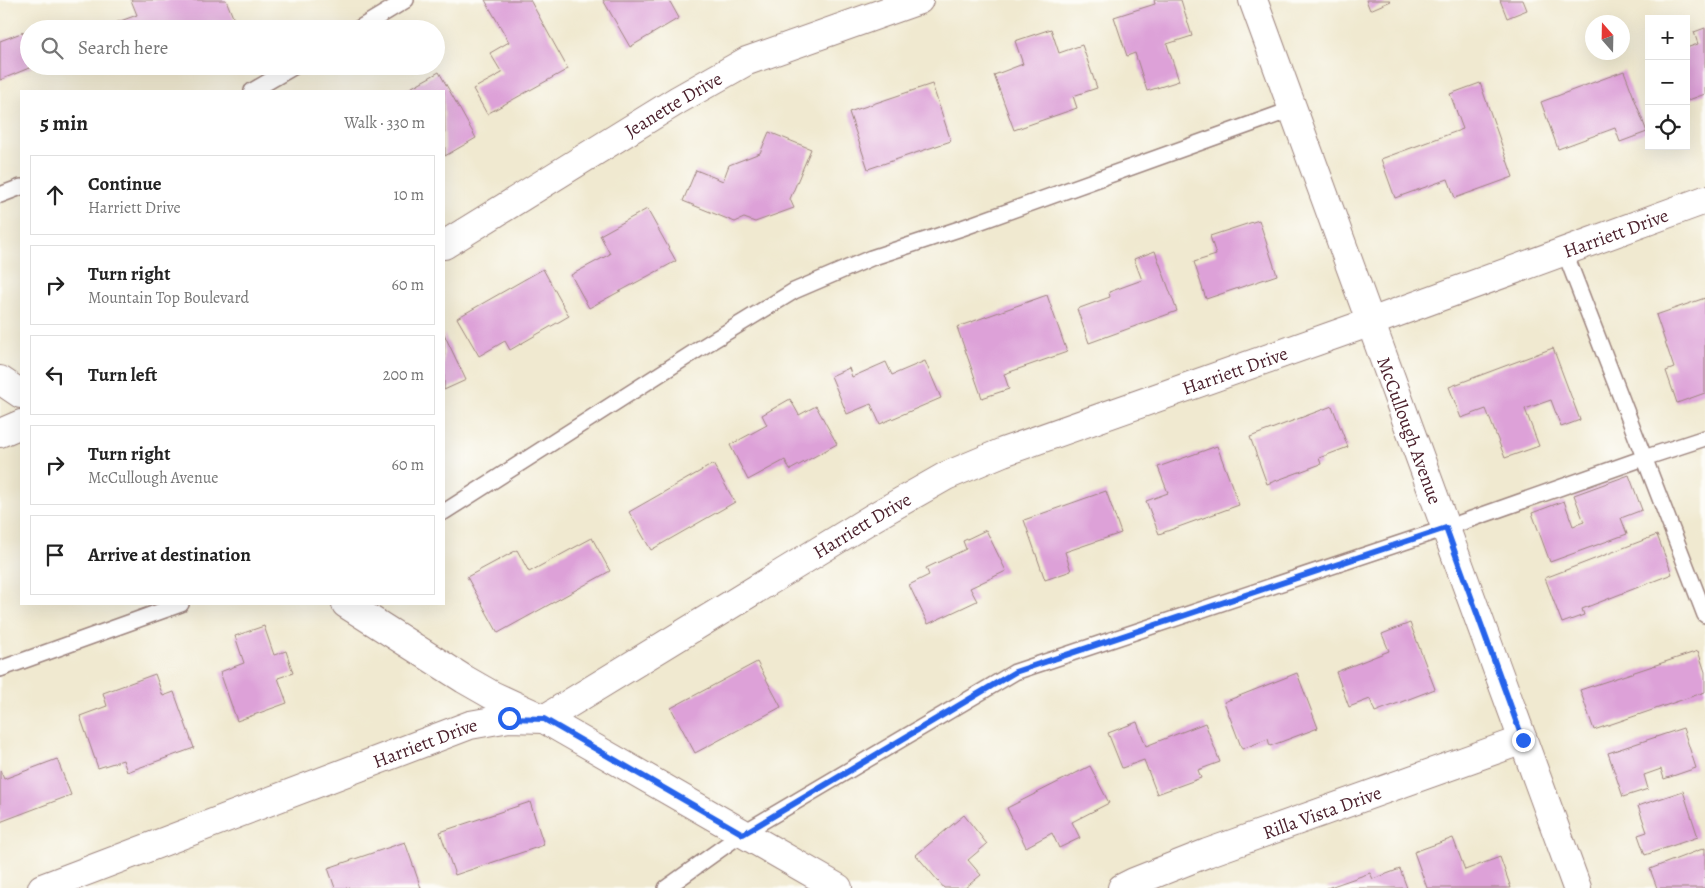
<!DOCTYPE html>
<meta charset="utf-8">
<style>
body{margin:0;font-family:Alegreya,serif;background:#f2f2f2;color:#222}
.controls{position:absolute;right:15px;top:15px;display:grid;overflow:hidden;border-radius:0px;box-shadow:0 5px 20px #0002}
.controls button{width:45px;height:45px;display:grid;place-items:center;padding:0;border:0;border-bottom:1px solid #e0e0e0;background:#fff;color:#222;font:25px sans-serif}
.compass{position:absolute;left:1585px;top:15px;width:45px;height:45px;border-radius:50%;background:#fff;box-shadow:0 5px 20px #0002;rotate:340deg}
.stop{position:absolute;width:15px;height:15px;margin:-11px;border:4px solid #2563eb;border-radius:50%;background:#fff}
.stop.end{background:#2563eb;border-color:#fff;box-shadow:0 1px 5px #0008}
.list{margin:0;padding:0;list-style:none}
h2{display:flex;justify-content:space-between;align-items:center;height:65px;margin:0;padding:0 20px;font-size:21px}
h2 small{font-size:16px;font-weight:400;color:#767676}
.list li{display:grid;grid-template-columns:32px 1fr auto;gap:15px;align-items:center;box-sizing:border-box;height:80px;margin:0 10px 10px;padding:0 10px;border:1px solid #e0e0e0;border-radius:0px}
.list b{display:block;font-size:19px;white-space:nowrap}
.list p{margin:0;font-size:16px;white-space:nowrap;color:#767676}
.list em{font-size:16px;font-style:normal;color:#767676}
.icon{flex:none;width:28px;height:28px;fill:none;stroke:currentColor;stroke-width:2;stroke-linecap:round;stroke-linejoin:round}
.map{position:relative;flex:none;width:1705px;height:888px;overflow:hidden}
.search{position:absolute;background:#fff;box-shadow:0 5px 20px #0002;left:20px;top:20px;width:425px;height:55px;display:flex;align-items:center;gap:12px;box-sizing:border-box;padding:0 18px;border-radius:28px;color:#767676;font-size:19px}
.panel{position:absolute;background:#fff;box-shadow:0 5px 20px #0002;left:20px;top:90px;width:425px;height:515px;border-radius:0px}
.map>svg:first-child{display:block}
.building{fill:#dda1d8}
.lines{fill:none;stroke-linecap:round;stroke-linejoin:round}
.service-casing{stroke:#9d847e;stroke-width:18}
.minor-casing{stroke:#9d847e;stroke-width:30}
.secondary-casing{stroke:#9d847e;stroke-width:30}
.service{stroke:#fff;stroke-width:15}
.minor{stroke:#fff;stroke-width:28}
.secondary{stroke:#fff;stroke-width:28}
.route{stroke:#2563eb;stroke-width:6}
.labels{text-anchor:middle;stroke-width:4;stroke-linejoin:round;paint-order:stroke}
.street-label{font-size:19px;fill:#4a1f2b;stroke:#fdfcf7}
</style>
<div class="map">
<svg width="1705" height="888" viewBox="0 0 1705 888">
<rect width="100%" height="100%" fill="#fdfcf7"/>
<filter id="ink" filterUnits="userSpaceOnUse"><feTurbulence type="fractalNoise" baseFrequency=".02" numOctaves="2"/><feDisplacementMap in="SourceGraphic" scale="10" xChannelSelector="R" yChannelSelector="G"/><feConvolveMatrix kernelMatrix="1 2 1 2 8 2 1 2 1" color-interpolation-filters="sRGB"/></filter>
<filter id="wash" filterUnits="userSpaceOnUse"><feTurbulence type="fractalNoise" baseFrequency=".0096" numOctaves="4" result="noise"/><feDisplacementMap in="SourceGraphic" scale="20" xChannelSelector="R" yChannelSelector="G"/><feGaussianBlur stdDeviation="1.12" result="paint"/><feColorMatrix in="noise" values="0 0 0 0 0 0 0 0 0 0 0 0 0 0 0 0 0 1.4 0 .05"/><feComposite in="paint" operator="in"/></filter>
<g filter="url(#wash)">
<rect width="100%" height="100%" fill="#f0e9d0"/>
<g id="blocks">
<!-- building -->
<g class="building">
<polygon points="131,0 226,0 235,22 220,29 118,29 115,23 137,15"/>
<polygon points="485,0 530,0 568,69 487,114 473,89 502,73 490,53 509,42"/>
<polygon points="603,0 669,0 679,18 630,47"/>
<polygon points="1154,0 1181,0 1192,36 1167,44 1179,81 1147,91 1135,53 1127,56 1114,17 1155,4"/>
<polygon points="1366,0 1390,0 1391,1 1370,10"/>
<polygon points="1500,0 1523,0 1527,10 1507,18"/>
<polygon points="48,22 51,29 31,29"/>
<polygon points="1705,28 1705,94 1686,101 1686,48 1698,44 1694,32"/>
<polygon points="1051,29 1059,53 1082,45 1097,88 1073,96 1077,108 1014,130 994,75 1023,64 1015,41"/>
<polygon points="29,30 29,66 34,66 0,80 0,41"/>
<polygon points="1624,71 1647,132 1620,142 1615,128 1558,149 1541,102"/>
<polygon points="439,72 476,138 445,156 444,91 405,91"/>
<polygon points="1480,83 1513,177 1455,198 1448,179 1395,198 1381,159 1463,129 1450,94"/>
<polygon points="932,84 951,141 868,169 849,112"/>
<polygon points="769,132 811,149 790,199 794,208 755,222 744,218 735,222 683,201 696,170 723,181 729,165 760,153"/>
<polygon points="647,209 676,261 589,308 571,275 610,254 600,235"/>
<polygon points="1259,220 1277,275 1206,299 1194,262 1216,255 1210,236"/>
<polygon points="1155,251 1177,311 1089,343 1077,309 1110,297 1109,292 1142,280 1134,259"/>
<polygon points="543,269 569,316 510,350 505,341 479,356 457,318"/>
<polygon points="1047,295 1067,352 1004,374 1009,389 982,398 957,327"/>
<polygon points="1705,298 1705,393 1677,403 1666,371 1674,368 1656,315"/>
<polygon points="444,334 466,380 444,390"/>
<polygon points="1553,348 1580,420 1561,427 1551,400 1525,409 1539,446 1505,458 1486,409 1461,418 1449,387"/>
<polygon points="925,361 941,398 880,424 871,404 847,414 831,376 849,368 852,377 886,362 892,375"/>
<polygon points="790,399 799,415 816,406 837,444 790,470 785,460 748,480 730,445 767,425 762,415"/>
<polygon points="1332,406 1348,447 1319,458 1321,464 1267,484 1250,437"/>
<polygon points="1217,446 1239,505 1159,534 1146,501 1168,493 1158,467"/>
<polygon points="713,464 735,502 651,550 629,512"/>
<polygon points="1629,475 1642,510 1621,518 1627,534 1550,562 1532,513 1564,501 1573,526 1584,522 1574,495"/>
<polygon points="1106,491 1121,533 1065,552 1071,571 1045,580 1024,520"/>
<polygon points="986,530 1006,571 970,588 977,601 928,624 909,585 929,575 926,568 966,549 963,541"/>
<polygon points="1657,535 1672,574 1582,609 1584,615 1562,623 1545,578"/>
<polygon points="592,538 610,571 498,633 467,577 517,550 529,572"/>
<polygon points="1410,623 1435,689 1375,712 1370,699 1349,707 1336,672 1389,651 1382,634"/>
<polygon points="264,626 274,655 286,651 293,673 278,678 287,703 237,721 220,672 244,663 235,636"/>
<polygon points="1698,651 1705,672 1705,692 1594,730 1580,690"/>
<polygon points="757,662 781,707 695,753 671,708"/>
<polygon points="1297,673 1318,728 1270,746 1268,739 1242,749 1224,702"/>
<polygon points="155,674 163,696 174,692 194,748 127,772 123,760 98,768 80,716 107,706 103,693"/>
<polygon points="1137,722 1146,746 1205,723 1220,762 1198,770 1201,778 1157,794 1144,760 1122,768 1108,733"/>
<polygon points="1683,728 1696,768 1664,779 1661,769 1644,775 1648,789 1623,797 1608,753"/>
<polygon points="57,759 71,795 0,822 0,770 4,779"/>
<polygon points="1090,766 1109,803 1072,822 1080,838 1059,848 1052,833 1026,847 1007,808"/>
<polygon points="1683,791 1698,837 1645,855 1638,835 1647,832 1638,806"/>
<polygon points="530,802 544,845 455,875 440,832"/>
<polygon points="964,815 987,844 968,860 981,875 965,888 944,888 916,855"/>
<polygon points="1453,838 1465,870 1500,857 1511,888 1427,888 1414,852"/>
<polygon points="405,842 421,888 335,888 328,868"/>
<polygon points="1705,848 1705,888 1657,888 1650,869"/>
<polygon points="1400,869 1407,888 1327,888 1370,873 1373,879"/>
</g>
</g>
</g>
<g filter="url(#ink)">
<use href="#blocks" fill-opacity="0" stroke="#9d847e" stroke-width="1"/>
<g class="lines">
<defs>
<g id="service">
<polyline points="358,29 406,0"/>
<polyline points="252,91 295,66"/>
<polyline points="0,195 21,187"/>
<polyline points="1564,250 1705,615"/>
<polyline points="444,512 699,349 794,291 871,258 962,228 1293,109"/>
<polyline points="0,669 181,604"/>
<polyline points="666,888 743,833 1015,672 1446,528 1644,458 1705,438"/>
</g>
<g id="minor">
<path id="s1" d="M444,245L678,100L747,61L919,0"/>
<polyline points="0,380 21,394"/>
<polyline points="0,433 21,424"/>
<polyline points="346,604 464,679 492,695 544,719 838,888"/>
<path id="s2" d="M42,888L470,725L509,718L544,719L874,517L946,476L1003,452L1371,322L1705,200"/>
<path id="s3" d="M1122,888L1134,882L1207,853L1523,740"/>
</g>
<g id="secondary">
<path id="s4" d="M1253,0L1577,888"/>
</g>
</defs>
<!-- service casing -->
<use href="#service" class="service-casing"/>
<!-- minor casing -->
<use href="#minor" class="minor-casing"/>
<!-- secondary casing -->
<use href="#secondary" class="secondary-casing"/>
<!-- service -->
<use href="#service" class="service"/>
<!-- minor -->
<use href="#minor" class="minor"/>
<!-- secondary -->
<use href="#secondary" class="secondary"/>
</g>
</g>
<g class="lines" filter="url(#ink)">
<!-- route -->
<polyline class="route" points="509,718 544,719 743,834 1015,672 1446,528 1523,740"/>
</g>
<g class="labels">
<!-- street labels -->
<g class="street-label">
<text dy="7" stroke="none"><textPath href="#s1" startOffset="269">Jeanette Drive</textPath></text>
<text dy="7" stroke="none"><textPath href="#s2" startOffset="1715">Harriett Drive</textPath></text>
<text dy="7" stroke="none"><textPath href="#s2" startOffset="1310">Harriett Drive</textPath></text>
<text dy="7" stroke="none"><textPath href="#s4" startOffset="458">McCullough Avenue</textPath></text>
<text dy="7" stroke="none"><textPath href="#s2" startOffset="905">Harriett Drive</textPath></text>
<text dy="7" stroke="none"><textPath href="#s2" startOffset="410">Harriett Drive</textPath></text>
<text dy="7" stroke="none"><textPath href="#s3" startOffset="214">Rilla Vista Drive</textPath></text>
</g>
</g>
</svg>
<div class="controls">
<button>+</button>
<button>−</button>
<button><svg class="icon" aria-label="locate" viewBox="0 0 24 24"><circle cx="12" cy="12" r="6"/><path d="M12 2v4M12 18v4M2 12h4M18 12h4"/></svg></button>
</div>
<svg class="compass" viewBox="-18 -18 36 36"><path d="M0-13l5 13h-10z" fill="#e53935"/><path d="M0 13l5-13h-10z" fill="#767676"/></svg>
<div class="stop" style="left:509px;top:718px"></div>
<div class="stop end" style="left:1523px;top:740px"></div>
<div class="search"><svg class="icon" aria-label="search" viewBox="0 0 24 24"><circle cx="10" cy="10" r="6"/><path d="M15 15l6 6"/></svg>Search here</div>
<section class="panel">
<h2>5 min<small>Walk · 330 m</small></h2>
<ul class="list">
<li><svg class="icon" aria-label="ahead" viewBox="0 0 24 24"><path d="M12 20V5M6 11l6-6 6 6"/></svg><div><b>Continue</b><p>Harriett Drive</p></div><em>10 m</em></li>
<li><svg class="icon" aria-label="right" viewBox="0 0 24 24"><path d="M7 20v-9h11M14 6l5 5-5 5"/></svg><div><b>Turn right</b><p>Mountain Top Boulevard</p></div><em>60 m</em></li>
<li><svg class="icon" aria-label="left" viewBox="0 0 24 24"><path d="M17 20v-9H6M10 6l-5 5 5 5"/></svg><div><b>Turn left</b></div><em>200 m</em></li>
<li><svg class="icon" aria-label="right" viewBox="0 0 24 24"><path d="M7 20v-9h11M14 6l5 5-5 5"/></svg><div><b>Turn right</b><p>McCullough Avenue</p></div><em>60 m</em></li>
<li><svg class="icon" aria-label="arrive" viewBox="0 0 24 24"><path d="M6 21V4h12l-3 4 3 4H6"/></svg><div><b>Arrive at destination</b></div></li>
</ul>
</section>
</div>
